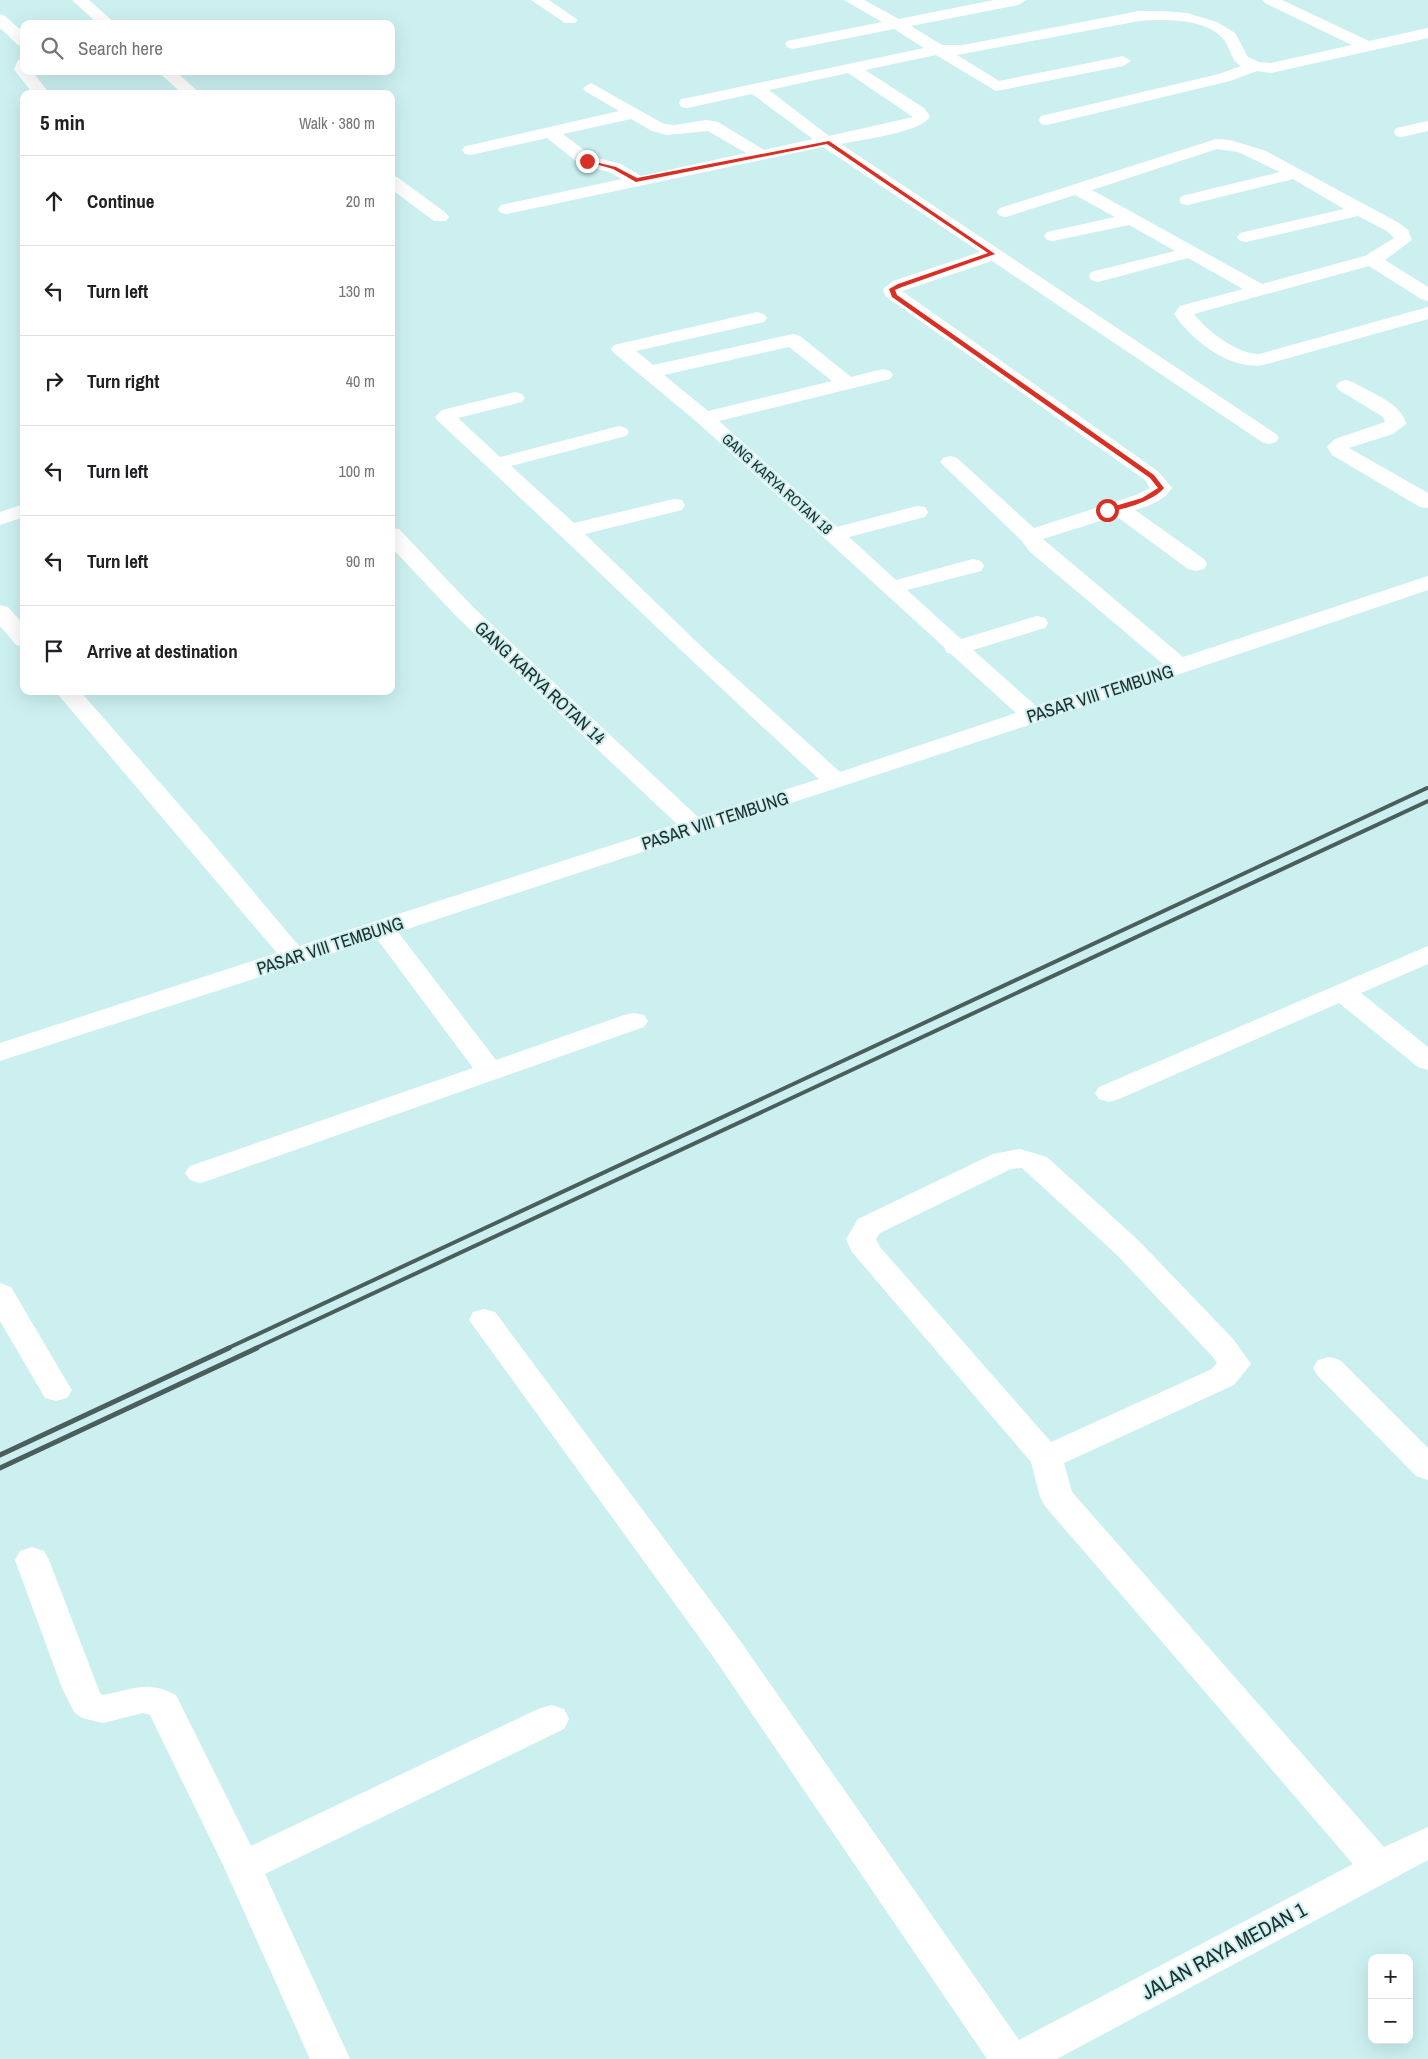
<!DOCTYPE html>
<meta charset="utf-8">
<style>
body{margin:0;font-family:"Archivo Narrow",sans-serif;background:#f6f6f6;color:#202124}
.controls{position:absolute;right:15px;bottom:15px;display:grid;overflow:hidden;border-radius:10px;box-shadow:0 5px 20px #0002}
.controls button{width:45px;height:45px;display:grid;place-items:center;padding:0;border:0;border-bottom:1px solid #e0e0e0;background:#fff;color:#202124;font:25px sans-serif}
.stop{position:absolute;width:15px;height:15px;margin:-11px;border:4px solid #d93025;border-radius:50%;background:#fff}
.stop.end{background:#d93025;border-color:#fff;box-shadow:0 1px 5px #0008}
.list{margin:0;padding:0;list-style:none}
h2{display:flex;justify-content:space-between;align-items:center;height:65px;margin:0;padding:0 20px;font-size:21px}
h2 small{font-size:16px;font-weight:400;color:#757577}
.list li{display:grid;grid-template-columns:32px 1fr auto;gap:15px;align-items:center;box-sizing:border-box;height:90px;padding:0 20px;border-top:1px solid #e0e0e0}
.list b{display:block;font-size:19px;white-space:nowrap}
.list em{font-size:16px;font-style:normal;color:#757577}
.icon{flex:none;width:28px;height:28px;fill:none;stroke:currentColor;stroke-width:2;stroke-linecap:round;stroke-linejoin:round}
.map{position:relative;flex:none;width:1428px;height:2059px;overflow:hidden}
.search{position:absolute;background:#fff;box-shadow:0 5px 20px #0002;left:20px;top:20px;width:375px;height:55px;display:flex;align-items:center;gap:12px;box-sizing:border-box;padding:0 18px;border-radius:10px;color:#757577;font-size:19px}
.panel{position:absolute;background:#fff;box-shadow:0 5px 20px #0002;left:20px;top:90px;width:375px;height:605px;border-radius:10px}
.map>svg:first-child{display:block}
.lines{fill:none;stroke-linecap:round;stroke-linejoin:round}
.minor{fill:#fff;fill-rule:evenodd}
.rail-far2{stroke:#4b5e5e;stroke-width:3}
.rail-far1{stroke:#4b5e5e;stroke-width:4}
.rail{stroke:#4b5e5e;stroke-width:5}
.route{fill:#d93025}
.labels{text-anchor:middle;stroke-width:4;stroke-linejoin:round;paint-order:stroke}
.far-street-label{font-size:15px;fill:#202e2e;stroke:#ccf0f0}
.street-label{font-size:18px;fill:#202e2e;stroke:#ccf0f0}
.near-street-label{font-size:21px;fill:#202e2e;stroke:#ccf0f0}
</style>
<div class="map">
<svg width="1428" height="2059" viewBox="0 0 1428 2059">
<rect width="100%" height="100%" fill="#ccf0f0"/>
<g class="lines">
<!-- minor -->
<g class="minor">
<polygon points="72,0 89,0 116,24 98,24"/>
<polygon points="531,0 549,0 578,20 575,23 565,23"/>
<path d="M844,0H864L899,19L994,0H1026L1018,5L911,26L942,45H963L1139,11H1161L1187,13L1217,22L1235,33L1248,57L1259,62L1271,63L1352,45L1265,3L1262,0H1282L1369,41L1428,28V38L1271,73L1257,71L1230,81L1047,125L1041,124L1039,120L1041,116L1219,74L1241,66C1231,61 1231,49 1224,40C1207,18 1164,19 1139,21L957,55L999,81L1123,56L1131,61L1123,66L996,91L936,55L865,70L924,108L930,116C924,132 859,140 841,144L1276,434L1279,438L1276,442L1269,444L1262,442L992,261L902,291L1159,472L1172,488C1163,502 1150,505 1135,510L1204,559L1207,564L1204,569L1196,571L1188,569L1116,516L1043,539L1183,657L1428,576V590L1041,721L398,932L496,1060L624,1015L634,1013L644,1015L648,1021L644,1027L210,1180L200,1183L190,1180L185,1173L190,1166L473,1068L377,939L0,1061V1043L277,953L55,691H80L210,840L299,946L677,824L458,618L391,547V528L399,529L474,608L698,817L819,779C690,661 566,539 438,421L435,417L442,410L515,392L522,394L525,398L522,402L458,418L500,457L619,426L626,428L629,432L626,436L511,466L574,523L674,499L682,500L685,505L682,510L585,534L705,650L840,772L1016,713L951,654L947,653L944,647L697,422L614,353L611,349L614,345L757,312L764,314L767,318L764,322L636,351L653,365L793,334L800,336L851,377L883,369L890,371L893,375L890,379L719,421L837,527L917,506L925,507L928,512L925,517L849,537L896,580L973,559L981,561L984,566L981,571L907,590L961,639L1037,616L1045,618L1048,623L1045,628L973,650L1036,706L1163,664L1029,551L1022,541L940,462L943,458L950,456L957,458L1034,528L1136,495L1150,488L1145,480L885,296L883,289L893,281L980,252L823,147L507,214L501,213L498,209L501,205L622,179L609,172L581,165L547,138L471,155L465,154L462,150L465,146L471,145L619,111L585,91L583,88L591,83L664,124L674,125L706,120L718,122L764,150L813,139L752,94L687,108L681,107L679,103L681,99L687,98L924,48L894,29L793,49L787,47L785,44L787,41L882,22ZM848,73L913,117L829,136L769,90ZM631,119L652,131L667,135L708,131L746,153L641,176L621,164L593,157L563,134ZM789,347L832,381L708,411L664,375Z"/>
<polygon points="0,14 5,16 24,33 24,47 18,45 0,28"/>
<polygon points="24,58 24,71 32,71 50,94 33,94 16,72 14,69 18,60"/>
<polygon points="157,71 175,71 201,94 183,94"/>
<polygon points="1428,121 1428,131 1402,137 1396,136 1394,132 1396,128"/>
<path d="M1216,139L1230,140L1266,151L1399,223L1408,230L1412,240L1385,260L1428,287V301L1421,299L1369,266L1194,314C1207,331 1237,354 1259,354L1428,307V319L1267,364C1233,373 1192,341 1174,314L1180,306L1243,289L1188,258L1098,282L1091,280L1089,276L1091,272L1175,251L1129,225L1053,241L1047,240L1044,236L1047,232L1115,217L1075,195L1006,217L1000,216L997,212L1000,208ZM1217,149L1238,152L1280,172L1182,196L1179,200L1182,204L1188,205L1293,179L1344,209L1240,233L1237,237L1240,241L1246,242L1358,216L1387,231L1394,238L1365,256L1262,284L1092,190Z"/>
<polygon points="391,176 397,177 446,213 449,217 446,221 434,221 391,189"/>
<path d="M1346,380L1353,382C1369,392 1403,404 1406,424L1393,434L1349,448L1428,493V508L1420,507L1332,455L1327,447L1335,439L1385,422L1383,417L1339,390L1336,386L1339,382Z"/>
<polygon points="24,504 24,517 0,525 0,512"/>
<polygon points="0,605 8,607 24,625 24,647 16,645 0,626"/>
<polygon points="1428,946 1428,964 1361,993 1428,1047 1428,1070 1418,1067 1339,1003 1119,1099 1109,1102 1099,1099 1095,1093 1099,1087"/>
<path d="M1020,1149L1047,1157L1139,1241L1234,1340L1251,1364L1234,1385L1064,1463L1072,1492L1384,1847L1428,1827V1860L1057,2059H987L712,1655L469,1320L473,1312L484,1309L495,1312L736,1635L1019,2040L1353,1864L1045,1506L1040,1497L1031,1462L852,1252L846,1239L858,1219L993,1154ZM1022,1168L1117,1255L1212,1356L1217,1363L1212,1369L1051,1442L880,1247L876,1239L880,1233L1011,1169Z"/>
<polygon points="0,1283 11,1287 67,1382 72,1390 67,1398 56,1401 45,1398 0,1321"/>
<polygon points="1329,1357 1340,1360 1428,1448 1428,1480 1416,1476 1318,1376 1313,1368 1318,1360"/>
<path d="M32,1547L44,1551L49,1560L100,1693L103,1695C133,1690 145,1679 176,1695L251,1846L538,1709L551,1705L564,1709L569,1719L564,1729L265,1874L350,2059H310L224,1867L150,1715L143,1713L103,1723L82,1718L74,1712L62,1688L15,1560L20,1551Z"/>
</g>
<!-- rail-far2 -->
<polyline class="rail-far2" points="1425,789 1428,788"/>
<!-- rail-far1 -->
<g class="rail-far1">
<polyline points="226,1349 1427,788"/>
<polyline points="254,1349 1428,801"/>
</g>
<!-- rail -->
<g class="rail">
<polyline points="0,1455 229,1348"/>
<polyline points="0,1468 257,1348"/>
</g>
</g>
<!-- route -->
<path class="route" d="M829,141L995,254L902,287L895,290L897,295L1154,475L1164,488C1155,500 1120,512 1105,511V509L1142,498L1158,488L1150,478L1133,466L892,297L889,289L898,284L988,253L827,144L636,182L613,169L585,161L587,160L616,167L637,178Z"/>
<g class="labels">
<!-- far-street labels -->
<g class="far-street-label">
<text transform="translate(777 484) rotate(42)" y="5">GANG KARYA ROTAN 18</text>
</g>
<!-- street labels -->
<g class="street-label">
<text transform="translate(540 683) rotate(43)" y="6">GANG KARYA ROTAN 14</text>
<text transform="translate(1100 694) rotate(-18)" y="6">PASAR VIII TEMBUNG</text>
<text transform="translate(715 821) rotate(-18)" y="6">PASAR VIII TEMBUNG</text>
<text transform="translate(330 946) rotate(-18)" y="6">PASAR VIII TEMBUNG</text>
</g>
<!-- near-street labels -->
<g class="near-street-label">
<text transform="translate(1224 1951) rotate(-28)" y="7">JALAN RAYA MEDAN 1</text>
</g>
</g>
</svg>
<div class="controls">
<button>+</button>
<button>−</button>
</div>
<div class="stop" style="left:1107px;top:510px"></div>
<div class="stop end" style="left:587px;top:161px"></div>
<div class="search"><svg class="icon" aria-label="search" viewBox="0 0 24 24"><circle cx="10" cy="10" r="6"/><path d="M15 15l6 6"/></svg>Search here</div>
<section class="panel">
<h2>5 min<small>Walk · 380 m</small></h2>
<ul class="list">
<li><svg class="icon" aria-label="ahead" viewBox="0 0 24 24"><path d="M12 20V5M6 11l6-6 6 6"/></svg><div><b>Continue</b></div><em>20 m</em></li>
<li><svg class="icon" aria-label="left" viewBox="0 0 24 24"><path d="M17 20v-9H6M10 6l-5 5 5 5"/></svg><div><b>Turn left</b></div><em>130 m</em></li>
<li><svg class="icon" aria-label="right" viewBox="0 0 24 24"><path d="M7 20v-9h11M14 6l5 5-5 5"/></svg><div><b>Turn right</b></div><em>40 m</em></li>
<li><svg class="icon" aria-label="left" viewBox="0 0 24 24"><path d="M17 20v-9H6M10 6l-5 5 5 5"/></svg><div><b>Turn left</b></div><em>100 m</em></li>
<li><svg class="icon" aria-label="left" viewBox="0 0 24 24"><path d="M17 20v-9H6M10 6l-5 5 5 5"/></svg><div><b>Turn left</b></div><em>90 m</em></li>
<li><svg class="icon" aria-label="arrive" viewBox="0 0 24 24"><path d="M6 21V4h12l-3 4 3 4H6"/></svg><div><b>Arrive at destination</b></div></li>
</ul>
</section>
</div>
